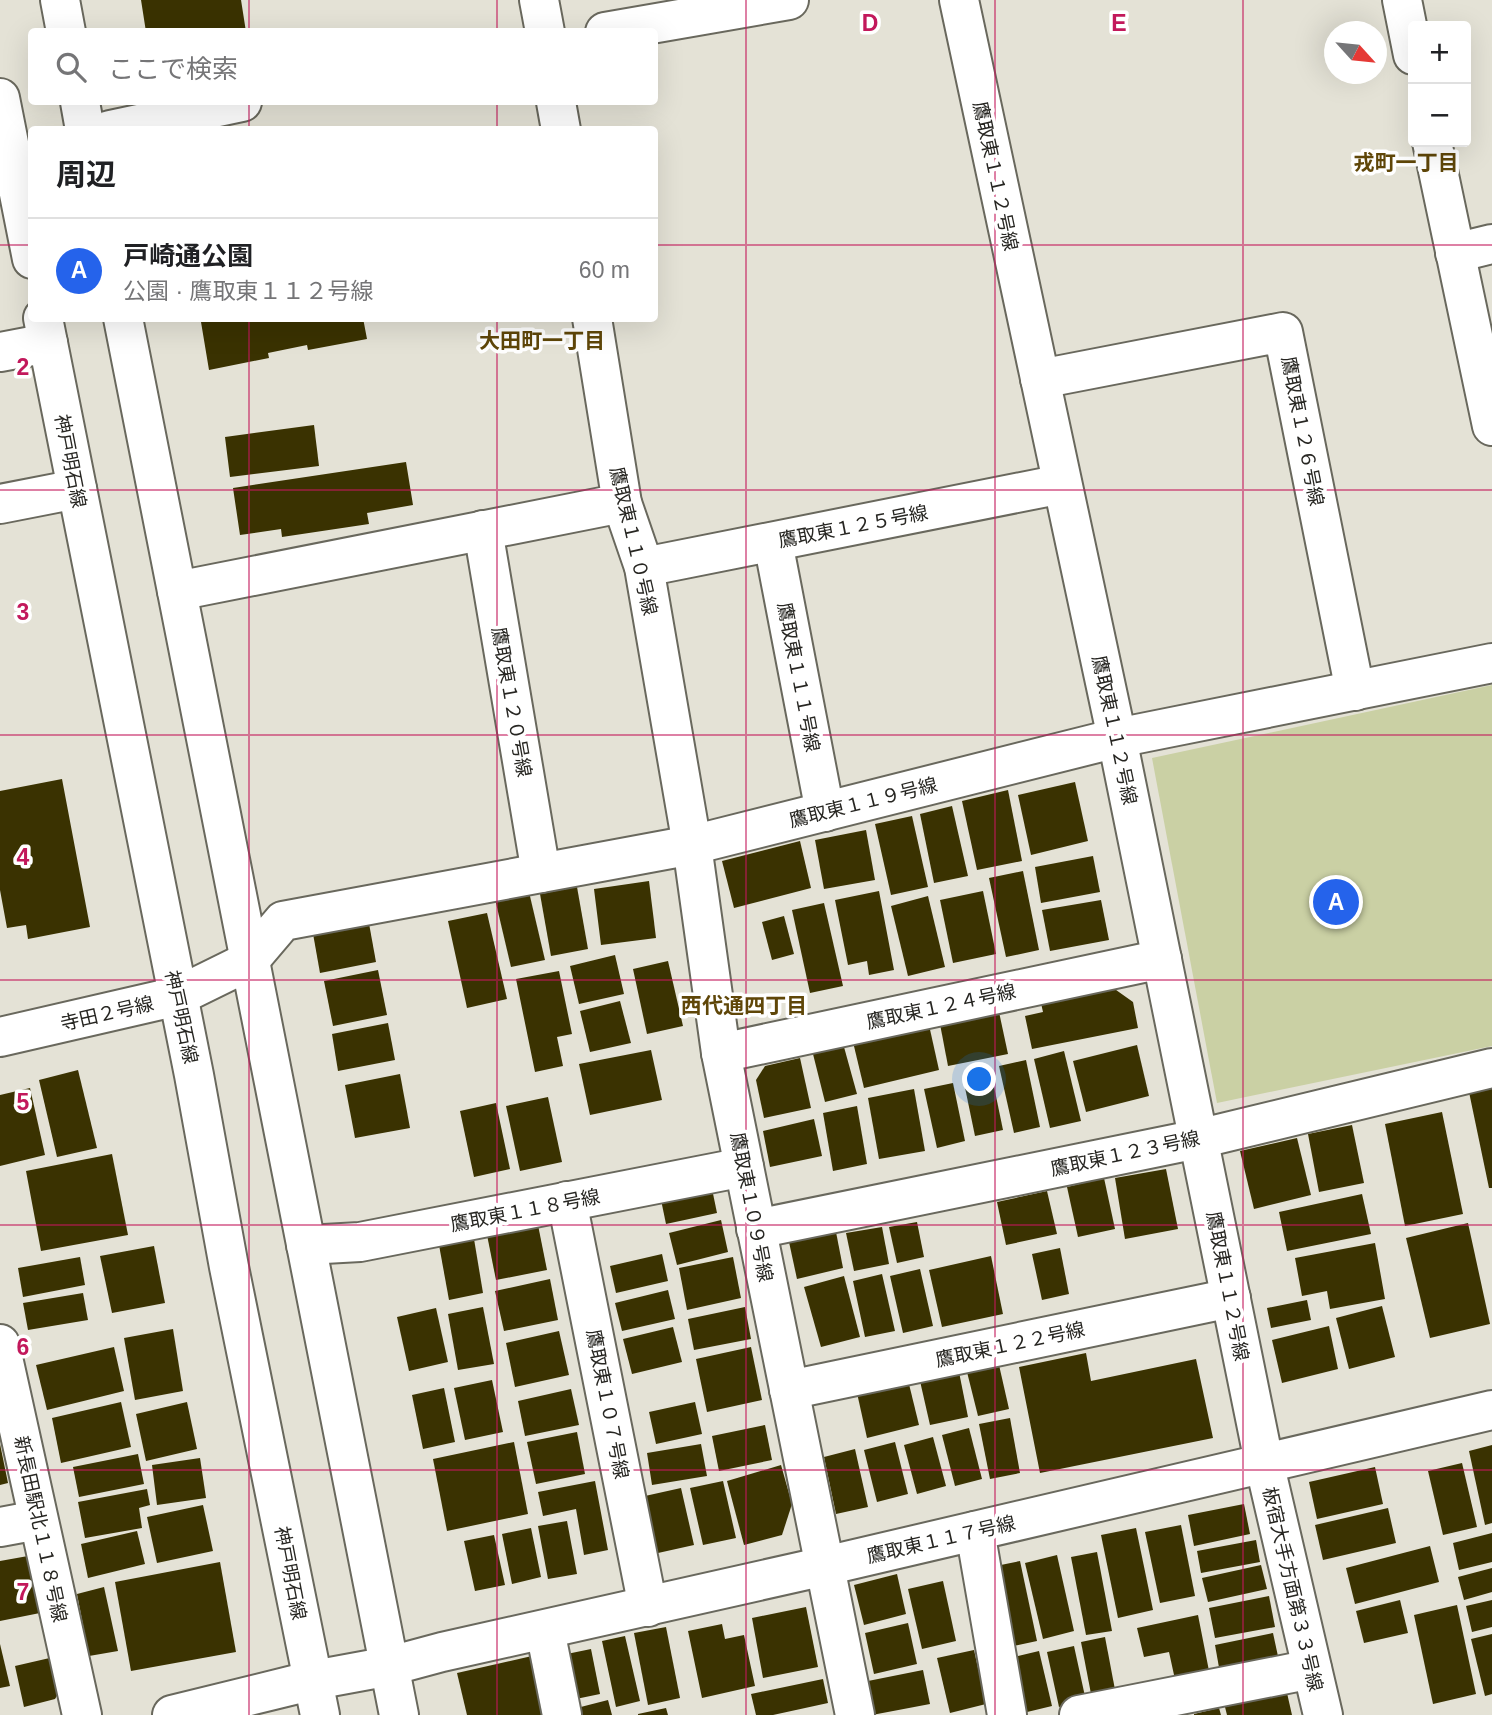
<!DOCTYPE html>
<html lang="ja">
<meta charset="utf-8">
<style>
body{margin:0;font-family:Arial,"Noto Sans JP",sans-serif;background:#f6f6f6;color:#202124}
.controls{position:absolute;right:21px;top:21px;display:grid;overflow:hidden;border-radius:7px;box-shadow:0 7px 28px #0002}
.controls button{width:63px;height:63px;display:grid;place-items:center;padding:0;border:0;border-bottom:2px solid #e0e0e0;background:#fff;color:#202124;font:35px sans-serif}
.compass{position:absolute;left:1324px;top:21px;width:63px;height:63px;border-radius:50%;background:#fff;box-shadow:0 7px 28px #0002;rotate:117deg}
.you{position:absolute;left:980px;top:1080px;width:24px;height:24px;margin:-18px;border:5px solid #fff;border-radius:50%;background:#1a73e8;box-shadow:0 0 0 10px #1a73e833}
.badge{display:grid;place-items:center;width:46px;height:46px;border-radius:50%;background:#2563eb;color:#fff;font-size:23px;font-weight:700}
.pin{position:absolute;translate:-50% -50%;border:4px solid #fff;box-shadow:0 2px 7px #0006}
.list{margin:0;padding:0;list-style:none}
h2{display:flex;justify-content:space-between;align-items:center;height:91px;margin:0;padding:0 28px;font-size:30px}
h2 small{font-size:23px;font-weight:400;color:#757577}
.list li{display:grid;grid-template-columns:46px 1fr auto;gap:21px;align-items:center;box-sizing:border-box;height:105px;padding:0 28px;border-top:2px solid #e0e0e0}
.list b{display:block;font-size:26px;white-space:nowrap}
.list p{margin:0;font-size:23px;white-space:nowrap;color:#757577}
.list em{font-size:23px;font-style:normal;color:#757577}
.icon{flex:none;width:38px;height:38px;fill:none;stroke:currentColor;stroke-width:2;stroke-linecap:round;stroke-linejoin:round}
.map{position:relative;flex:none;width:1492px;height:1715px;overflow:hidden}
.search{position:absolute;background:#fff;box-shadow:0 7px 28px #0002;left:28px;top:28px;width:630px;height:77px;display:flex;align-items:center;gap:18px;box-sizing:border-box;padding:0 24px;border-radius:7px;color:#757577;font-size:26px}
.panel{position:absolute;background:#fff;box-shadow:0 7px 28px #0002;left:28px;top:126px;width:630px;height:196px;border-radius:7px}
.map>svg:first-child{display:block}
.green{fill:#cad0a4}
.building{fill:#3a3201}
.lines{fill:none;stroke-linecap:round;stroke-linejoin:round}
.minor-casing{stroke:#69685d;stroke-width:42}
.major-casing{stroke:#69685d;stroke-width:42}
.minor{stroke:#fff;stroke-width:38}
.major{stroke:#fff;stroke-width:38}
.grid{fill:none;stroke:#c2185b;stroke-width:2;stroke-opacity:0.55}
.labels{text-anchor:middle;stroke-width:7;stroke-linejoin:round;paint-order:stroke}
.street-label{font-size:19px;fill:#272622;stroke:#fff}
.neighbourhood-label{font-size:21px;font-weight:bold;fill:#5f4608;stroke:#fff}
.grid-label{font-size:23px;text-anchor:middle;font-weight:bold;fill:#c2185b;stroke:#fff;stroke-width:7;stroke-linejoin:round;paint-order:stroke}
</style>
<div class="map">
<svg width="1492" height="1715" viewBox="0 0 1492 1715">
<rect width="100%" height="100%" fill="#e4e2d6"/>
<!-- green -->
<polygon class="green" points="1492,685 1492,1046 1217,1103 1152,758"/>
<!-- building -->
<g class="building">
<polygon points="141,0 241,0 246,32 146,32"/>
<polygon points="218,318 363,318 367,339 308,350 307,345 268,353 269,358 209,370 201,322"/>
<polygon points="314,425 319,466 230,477 225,437"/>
<polygon points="406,462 413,505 367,513 369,524 282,537 281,529 240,535 233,488"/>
<polygon points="62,779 90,927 28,939 26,925 7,928 0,890 0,791"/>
<polygon points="1075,782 1088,841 1031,855 1018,795"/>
<polygon points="1008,790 1022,861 977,870 962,801"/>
<polygon points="952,806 968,876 934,883 920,814"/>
<polygon points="912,816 928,887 891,895 875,824"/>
<polygon points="866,830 875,880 824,889 815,840"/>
<polygon points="800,841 811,888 734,908 722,861"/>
<polygon points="1093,856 1100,892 1041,903 1035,867"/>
<polygon points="1023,871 1039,950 1006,957 989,878"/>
<polygon points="649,881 656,938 601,945 594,889"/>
<polygon points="577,887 588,949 551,956 540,894"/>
<polygon points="879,891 894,970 869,975 867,961 848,965 835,900"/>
<polygon points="983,891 996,954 953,963 940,900"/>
<polygon points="529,892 545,960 511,967 495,899"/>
<polygon points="928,896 945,967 908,976 891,906"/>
<polygon points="1101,900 1109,940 1050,951 1042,910"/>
<polygon points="824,903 843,986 810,993 792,910"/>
<polygon points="487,913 507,999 467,1008 448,921"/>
<polygon points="784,916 794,954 772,960 762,922"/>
<polygon points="368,918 376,962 320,973 312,928"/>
<polygon points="615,955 624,994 579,1004 570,966"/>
<polygon points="668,961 683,1026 647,1034 633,969"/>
<polygon points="378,970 387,1015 333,1026 324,981"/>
<polygon points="559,971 572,1034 557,1037 563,1066 535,1072 516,979"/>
<polygon points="1109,985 1133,1002 1138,1028 1032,1049 1025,1016 1043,1012 1040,999"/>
<polygon points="620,1001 631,1043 590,1052 580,1011"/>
<polygon points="999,1012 1008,1054 948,1066 940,1024"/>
<polygon points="388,1023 395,1060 338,1071 332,1034"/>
<polygon points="929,1025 939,1070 864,1088 853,1042"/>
<polygon points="1137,1045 1149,1096 1086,1112 1073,1061"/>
<polygon points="844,1047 857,1094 825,1102 813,1054"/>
<polygon points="651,1050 662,1100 590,1115 579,1064"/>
<polygon points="1064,1051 1081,1121 1050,1128 1034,1059"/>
<polygon points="800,1058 811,1108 764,1118 756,1080 765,1066"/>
<polygon points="1026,1060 1040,1127 1014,1133 999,1066"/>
<polygon points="78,1070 97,1148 57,1157 39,1080"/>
<polygon points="991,1072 1003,1130 975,1136 963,1078"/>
<polygon points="400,1074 410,1128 355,1138 345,1085"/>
<polygon points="953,1083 965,1141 937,1148 924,1089"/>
<polygon points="1492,1087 1492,1188 1489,1188 1469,1092"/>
<polygon points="30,1088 45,1155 0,1166 0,1095"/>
<polygon points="914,1089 925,1151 879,1159 868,1098"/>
<polygon points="548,1097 562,1162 520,1171 506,1106"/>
<polygon points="496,1103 510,1169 474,1177 460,1111"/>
<polygon points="857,1106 867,1164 833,1171 823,1113"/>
<polygon points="1442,1112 1463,1214 1405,1226 1385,1124"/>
<polygon points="814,1119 822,1156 770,1167 763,1131"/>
<polygon points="1352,1125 1364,1183 1319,1192 1308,1134"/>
<polygon points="1297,1138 1311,1195 1254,1209 1240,1151"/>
<polygon points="112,1154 128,1235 41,1251 26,1171"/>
<polygon points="1166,1169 1178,1229 1125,1239 1115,1178"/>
<polygon points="1104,1178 1115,1229 1078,1237 1067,1187"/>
<polygon points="711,1184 717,1213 666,1224 660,1195"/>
<polygon points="1047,1191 1057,1234 1006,1245 997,1202"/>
<polygon points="1362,1194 1371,1234 1287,1251 1279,1212"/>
<polygon points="537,1220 547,1270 496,1280 486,1230"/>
<polygon points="721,1220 728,1252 677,1265 669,1233"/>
<polygon points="917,1222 924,1257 897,1263 889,1227"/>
<polygon points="1468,1223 1490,1324 1430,1338 1406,1238"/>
<polygon points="882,1227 889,1264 854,1271 846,1233"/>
<polygon points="836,1232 843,1268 797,1279 789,1242"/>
<polygon points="474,1239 483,1293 449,1300 439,1245"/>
<polygon points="1375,1243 1385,1299 1330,1309 1327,1291 1302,1296 1295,1258"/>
<polygon points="154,1246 165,1303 112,1313 100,1256"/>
<polygon points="1060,1248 1069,1294 1042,1300 1032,1254"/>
<polygon points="662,1254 668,1281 616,1293 610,1266"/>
<polygon points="991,1256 1003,1314 942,1327 929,1270"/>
<polygon points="80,1257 85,1285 23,1297 18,1268"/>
<polygon points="733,1257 741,1298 687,1310 679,1268"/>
<polygon points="920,1269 933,1326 903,1333 890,1276"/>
<polygon points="882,1274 895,1331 865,1337 853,1281"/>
<polygon points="844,1276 860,1337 821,1347 804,1287"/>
<polygon points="550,1279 558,1320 504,1331 495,1291"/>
<polygon points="668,1290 675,1319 622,1331 615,1303"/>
<polygon points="83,1293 88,1320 28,1330 23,1303"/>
<polygon points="1307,1300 1311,1320 1271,1328 1267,1308"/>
<polygon points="1382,1306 1395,1357 1349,1369 1336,1318"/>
<polygon points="483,1307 494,1364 458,1370 448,1314"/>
<polygon points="745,1307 751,1339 694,1350 688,1319"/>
<polygon points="436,1308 448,1362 409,1371 397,1317"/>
<polygon points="1329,1326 1338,1369 1282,1383 1272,1340"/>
<polygon points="673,1327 682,1362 632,1374 623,1339"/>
<polygon points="173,1329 183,1391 135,1400 124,1338"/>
<polygon points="559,1331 569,1375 515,1387 506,1343"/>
<polygon points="114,1347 124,1391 47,1410 36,1365"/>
<polygon points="751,1347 762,1400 707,1412 696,1359"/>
<polygon points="1086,1353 1091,1381 1196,1359 1213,1438 1040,1473 1019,1367"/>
<polygon points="999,1365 1009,1409 978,1416 967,1372"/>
<polygon points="959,1372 968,1417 930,1425 920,1381"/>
<polygon points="492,1380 503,1432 465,1440 454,1388"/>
<polygon points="908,1380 919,1425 867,1438 857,1393"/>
<polygon points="444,1388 455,1442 423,1449 412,1395"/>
<polygon points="571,1389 579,1425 525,1436 518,1401"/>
<polygon points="121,1402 131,1447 61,1463 52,1418"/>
<polygon points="187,1402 197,1449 146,1461 136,1414"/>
<polygon points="695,1402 702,1434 656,1444 649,1412"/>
<polygon points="1010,1418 1020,1473 990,1479 979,1424"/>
<polygon points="765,1425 772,1460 719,1471 712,1436"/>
<polygon points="969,1428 982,1479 955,1486 942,1435"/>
<polygon points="577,1432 585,1474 536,1484 527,1442"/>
<polygon points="933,1437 946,1486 917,1494 904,1445"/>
<polygon points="514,1442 528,1514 447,1531 433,1459"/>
<polygon points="895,1442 908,1494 877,1502 864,1450"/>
<polygon points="0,1444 8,1483 0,1485"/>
<polygon points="701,1444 707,1476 652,1485 647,1453"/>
<polygon points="1492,1445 1492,1523 1485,1525 1469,1451"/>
<polygon points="855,1449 868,1507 836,1514 824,1457"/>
<polygon points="138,1454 144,1484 79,1497 73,1467"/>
<polygon points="200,1458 206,1498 157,1505 152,1465"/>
<polygon points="1462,1463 1477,1527 1443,1535 1428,1471"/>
<polygon points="781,1465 792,1504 782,1535 744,1545 727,1481"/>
<polygon points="1375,1467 1383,1504 1317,1519 1309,1482"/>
<polygon points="595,1481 608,1550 584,1555 576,1509 543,1516 538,1492"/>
<polygon points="723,1481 736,1538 703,1545 690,1488"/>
<polygon points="681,1488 694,1545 658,1553 645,1496"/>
<polygon points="147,1489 150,1505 139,1508 142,1528 85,1538 78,1502"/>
<polygon points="1244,1504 1250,1534 1194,1546 1188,1515"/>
<polygon points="203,1505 213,1551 157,1563 147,1517"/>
<polygon points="1388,1508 1396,1543 1323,1560 1315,1525"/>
<polygon points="567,1521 577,1574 548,1579 538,1526"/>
<polygon points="1181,1525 1195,1596 1160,1603 1145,1532"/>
<polygon points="531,1528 541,1577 512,1584 502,1534"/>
<polygon points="1136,1528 1153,1610 1118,1618 1101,1535"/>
<polygon points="137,1531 145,1564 88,1578 81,1544"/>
<polygon points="1492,1533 1492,1562 1459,1570 1453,1543"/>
<polygon points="494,1535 505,1585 475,1591 464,1541"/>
<polygon points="1256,1540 1260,1562 1201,1573 1197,1551"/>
<polygon points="1430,1546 1439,1582 1355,1604 1346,1568"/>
<polygon points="1097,1552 1112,1631 1086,1635 1071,1557"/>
<polygon points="1057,1555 1074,1631 1043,1639 1025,1563"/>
<polygon points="28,1556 40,1613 0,1621 0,1561"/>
<polygon points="1020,1561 1037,1641 1009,1647 991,1567"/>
<polygon points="220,1562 236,1652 131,1671 115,1582"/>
<polygon points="1261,1565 1267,1589 1208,1602 1202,1578"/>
<polygon points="1492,1568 1492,1592 1464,1600 1458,1577"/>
<polygon points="897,1574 906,1614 864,1625 854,1585"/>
<polygon points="943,1581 956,1641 922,1649 908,1589"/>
<polygon points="104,1587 118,1651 89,1656 77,1594"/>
<polygon points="1269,1596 1275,1627 1215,1638 1209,1608"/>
<polygon points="1400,1600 1408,1633 1364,1643 1356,1611"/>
<polygon points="1492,1600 1492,1627 1472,1632 1466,1606"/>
<polygon points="1457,1605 1476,1694 1433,1704 1414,1615"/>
<polygon points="806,1607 818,1667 763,1678 752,1618"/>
<polygon points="1198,1615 1210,1676 1176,1684 1169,1652 1144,1657 1137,1628"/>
<polygon points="908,1623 917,1664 874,1674 865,1633"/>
<polygon points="722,1624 725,1639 744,1635 755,1686 702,1698 688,1631"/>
<polygon points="666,1627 680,1698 648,1705 634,1633"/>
<polygon points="1273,1633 1279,1661 1220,1673 1215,1645"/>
<polygon points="1492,1634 1492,1694 1485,1696 1471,1639"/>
<polygon points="625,1636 640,1701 616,1707 602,1641"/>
<polygon points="1105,1637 1116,1695 1092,1699 1081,1642"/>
<polygon points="0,1644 10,1686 0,1688"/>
<polygon points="1074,1646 1086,1701 1059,1707 1047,1652"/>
<polygon points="591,1649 600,1694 571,1700 562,1655"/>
<polygon points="974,1650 986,1704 950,1713 937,1658"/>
<polygon points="1039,1651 1052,1706 1023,1713 1010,1658"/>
<polygon points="532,1656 545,1715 467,1715 457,1673"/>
<polygon points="54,1657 61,1689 55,1699 24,1707 15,1666"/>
<polygon points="923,1670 930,1704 872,1715 858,1683"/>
<polygon points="823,1679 828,1703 773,1715 756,1715 751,1694"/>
<polygon points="1287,1693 1292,1715 1227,1715 1225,1707"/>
<polygon points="608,1700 612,1715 570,1715 569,1710"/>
<polygon points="666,1708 668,1715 638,1715 638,1714"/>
<polygon points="1219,1708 1221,1715 1194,1715 1194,1714"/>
</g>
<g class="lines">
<defs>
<g id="minor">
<polyline points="539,0 545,32"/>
<polyline points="959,0 1117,738 1264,1462 1323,1715"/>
<polyline points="1402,0 1413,55"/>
<polyline points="605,32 789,0"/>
<polyline points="556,102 561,130"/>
<polyline points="110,130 242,102"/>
<polyline points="1432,142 1492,426"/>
<polyline points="1455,253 1492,244"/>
<polyline points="592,318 622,503 644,567 692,845 721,1053 855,1715"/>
<polyline points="0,352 48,343"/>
<polyline points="1040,379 1283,332 1355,691"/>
<polyline points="0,504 77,489"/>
<polyline points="483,530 541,873"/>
<polyline points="773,542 825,812"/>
<polyline points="644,567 1062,484"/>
<polyline points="177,591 622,503"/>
<polyline points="0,1037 178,996 249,961 283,921 692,845 1117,738 1492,663"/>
<polyline points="721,1053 1162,959"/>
<polyline points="567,1201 648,1607"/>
<polyline points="756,1229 1198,1139 1492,1068"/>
<polyline points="306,1245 360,1242 744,1167"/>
<polyline points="0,1344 82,1715"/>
<polyline points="789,1390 1231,1298"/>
<polyline points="0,1527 38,1520"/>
<polyline points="975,1531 1007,1715"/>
<polyline points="545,1630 562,1715"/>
<polyline points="172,1715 314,1680 390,1666 442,1652 825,1566 1492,1410"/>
<polyline points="1079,1715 1312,1669"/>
</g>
<g id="major">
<polyline points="60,0 66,32"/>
<polyline points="0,98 32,259"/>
<polyline points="80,102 85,130"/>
<polyline points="43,318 194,1075 229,1267 320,1715"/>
<polyline points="123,318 399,1715"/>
</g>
</defs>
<!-- minor casing -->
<use href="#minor" class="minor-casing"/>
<!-- major casing -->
<use href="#major" class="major-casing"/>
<!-- minor -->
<use href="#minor" class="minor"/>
<!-- major -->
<use href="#major" class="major"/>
</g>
<!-- grid -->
<path class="grid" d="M249,0V32M497,0V32M746,0V1715M995,0V1715M1243,0V1715M249,102V130M497,102V130M0,245H32M654,245H1492M249,318V1715M497,318V1715M0,490H1492M0,735H1492M0,980H1492M0,1225H1492M0,1470H1492"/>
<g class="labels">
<!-- street labels -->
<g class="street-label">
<text transform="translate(996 176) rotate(78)" y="7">鷹取東１１２号線</text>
<text transform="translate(1303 431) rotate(79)" y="7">鷹取東１２６号線</text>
<text transform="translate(71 461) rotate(79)" y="7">神戸明石線</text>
<text transform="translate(853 526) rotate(-11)" y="7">鷹取東１２５号線</text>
<text transform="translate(634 541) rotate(77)" y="7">鷹取東１１０号線</text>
<text transform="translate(799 677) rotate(79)" y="7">鷹取東１１１号線</text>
<text transform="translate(512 702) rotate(80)" y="7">鷹取東１２０号線</text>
<text transform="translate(1115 730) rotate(78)" y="7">鷹取東１１２号線</text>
<text transform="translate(863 802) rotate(-14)" y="7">鷹取東１１９号線</text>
<text transform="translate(941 1006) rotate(-12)" y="7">鷹取東１２４号線</text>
<text transform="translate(107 1013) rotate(-13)" y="7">寺田２号線</text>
<text transform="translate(182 1017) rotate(78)" y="7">神戸明石線</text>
<text transform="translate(1125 1153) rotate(-12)" y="7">鷹取東１２３号線</text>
<text transform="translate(752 1207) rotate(79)" y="7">鷹取東１０９号線</text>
<text transform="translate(525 1210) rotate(-11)" y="7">鷹取東１１８号線</text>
<text transform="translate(1228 1286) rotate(79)" y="7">鷹取東１１２号線</text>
<text transform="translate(1010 1344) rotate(-12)" y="7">鷹取東１２２号線</text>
<text transform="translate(608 1404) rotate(79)" y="7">鷹取東１０７号線</text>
<text transform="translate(41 1529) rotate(78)" y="7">新長田駅北１１８号線</text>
<text transform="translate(941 1539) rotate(-13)" y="7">鷹取東１１７号線</text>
<text transform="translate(291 1573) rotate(79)" y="7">神戸明石線</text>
<text transform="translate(1293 1589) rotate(77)" y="7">板宿大手方面第３３号線</text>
</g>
<!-- neighbourhood labels -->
<g class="neighbourhood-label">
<text x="1406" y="170">戎町一丁目</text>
<text x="542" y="348">大田町一丁目</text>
<text x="744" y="1013">西代通四丁目</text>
</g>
</g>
<g class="grid-label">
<text x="870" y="31">D</text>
<text x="1119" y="31">E</text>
<text x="23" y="375">2</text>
<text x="23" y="620">3</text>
<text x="23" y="865">4</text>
<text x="23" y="1110">5</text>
<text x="23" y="1355">6</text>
<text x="23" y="1600">7</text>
</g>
</svg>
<div class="controls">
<button>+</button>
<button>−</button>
</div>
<svg class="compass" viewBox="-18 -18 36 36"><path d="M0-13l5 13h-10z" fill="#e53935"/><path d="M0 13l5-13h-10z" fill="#757577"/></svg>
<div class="you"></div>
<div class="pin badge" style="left:1336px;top:902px">A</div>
<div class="search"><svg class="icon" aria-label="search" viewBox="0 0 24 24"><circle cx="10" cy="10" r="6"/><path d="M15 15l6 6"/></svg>ここで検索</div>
<section class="panel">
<h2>周辺<small></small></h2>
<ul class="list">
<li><span class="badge">A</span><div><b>戸崎通公園</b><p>公園 · 鷹取東１１２号線</p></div><em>60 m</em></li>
</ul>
</section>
</div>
